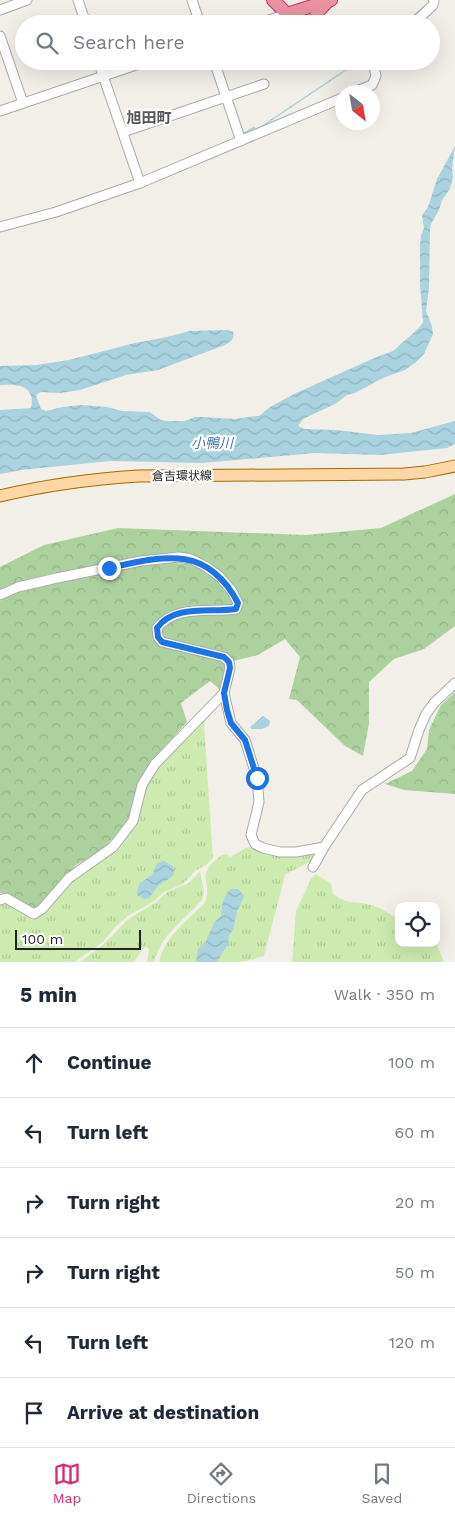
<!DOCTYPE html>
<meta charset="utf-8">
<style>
body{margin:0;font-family:"Work Sans","Noto Sans JP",sans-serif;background:#f2f2f3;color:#1f2937}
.controls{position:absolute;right:15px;bottom:15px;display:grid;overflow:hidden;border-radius:10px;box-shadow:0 5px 20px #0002}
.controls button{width:45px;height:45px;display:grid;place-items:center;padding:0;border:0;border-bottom:1px solid #e0e1e3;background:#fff;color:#1f2937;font:25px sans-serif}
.compass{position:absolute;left:335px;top:85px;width:45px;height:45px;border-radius:50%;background:#fff;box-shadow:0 5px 20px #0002;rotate:149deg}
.scale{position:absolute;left:15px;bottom:12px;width:126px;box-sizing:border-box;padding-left:5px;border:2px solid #222;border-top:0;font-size:14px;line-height:18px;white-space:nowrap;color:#222;-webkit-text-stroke:4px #fff;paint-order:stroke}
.stop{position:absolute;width:15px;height:15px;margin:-11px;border:4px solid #1a73e8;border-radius:50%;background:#fff}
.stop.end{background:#1a73e8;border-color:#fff;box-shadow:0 1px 5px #0008}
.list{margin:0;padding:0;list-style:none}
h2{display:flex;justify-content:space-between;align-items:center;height:65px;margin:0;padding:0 20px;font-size:21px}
h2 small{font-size:16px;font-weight:400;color:#747a83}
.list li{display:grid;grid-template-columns:32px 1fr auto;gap:15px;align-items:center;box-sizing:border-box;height:70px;padding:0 20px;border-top:1px solid #e0e1e3}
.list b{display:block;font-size:19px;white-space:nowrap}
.list em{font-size:16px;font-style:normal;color:#747a83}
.icon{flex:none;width:28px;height:28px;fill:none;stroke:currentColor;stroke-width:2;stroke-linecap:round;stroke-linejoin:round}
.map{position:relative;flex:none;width:455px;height:962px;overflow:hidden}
.search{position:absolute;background:#fff;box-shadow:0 5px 20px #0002;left:15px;right:15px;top:15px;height:55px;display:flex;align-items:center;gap:12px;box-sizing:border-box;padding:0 18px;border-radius:28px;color:#747a83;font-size:19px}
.sheet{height:485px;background:#fff}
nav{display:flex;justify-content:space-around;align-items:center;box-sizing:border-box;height:70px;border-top:1px solid #e0e1e3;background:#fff;font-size:14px;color:#747a83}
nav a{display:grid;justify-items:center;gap:2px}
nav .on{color:#db2777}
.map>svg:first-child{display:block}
.grass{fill:url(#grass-tufts)}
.forest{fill:url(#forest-crowns)}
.water{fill:url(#water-waves)}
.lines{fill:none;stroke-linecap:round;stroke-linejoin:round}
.stream{stroke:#aad3df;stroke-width:2.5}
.minor-casing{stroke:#a9a9a9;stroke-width:11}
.major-casing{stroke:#a06b00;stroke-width:13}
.highway-casing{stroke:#dc2a67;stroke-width:14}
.minor{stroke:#fff;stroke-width:9}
.major{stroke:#fcd6a4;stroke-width:11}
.highway{stroke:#e892a2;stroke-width:12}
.route{stroke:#1a73e8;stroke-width:6}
.labels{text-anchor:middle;stroke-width:4.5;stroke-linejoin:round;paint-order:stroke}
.street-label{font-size:12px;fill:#222;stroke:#fff}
.water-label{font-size:14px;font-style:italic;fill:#4a7aab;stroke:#fff}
.quarter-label{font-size:15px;font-weight:bold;fill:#555;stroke:#fff}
</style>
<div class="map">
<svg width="455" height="962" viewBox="0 0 455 962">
<defs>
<pattern id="grass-tufts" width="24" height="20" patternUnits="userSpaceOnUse" patternTransform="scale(1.25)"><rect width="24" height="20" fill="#cdebb0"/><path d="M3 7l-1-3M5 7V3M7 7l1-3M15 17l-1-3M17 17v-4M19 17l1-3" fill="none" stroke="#b0c997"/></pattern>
<pattern id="forest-crowns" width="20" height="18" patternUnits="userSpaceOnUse" patternTransform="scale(1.25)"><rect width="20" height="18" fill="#add19e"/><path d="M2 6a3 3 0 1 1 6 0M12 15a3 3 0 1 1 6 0" fill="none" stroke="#95b388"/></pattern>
<pattern id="water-waves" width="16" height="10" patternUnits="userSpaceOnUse" patternTransform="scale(1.25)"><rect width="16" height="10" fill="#aad3df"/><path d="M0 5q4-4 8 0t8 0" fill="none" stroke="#92b5bf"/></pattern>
</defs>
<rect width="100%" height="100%" fill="#f2efe9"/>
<!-- grass -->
<g class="grass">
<polygon points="207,716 204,725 213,858 206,865 195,871 189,878 181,885 164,892 153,902 128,916 116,926 103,942 75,962 0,962 0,905 9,904 35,917 43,913 73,879 105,859 114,849 139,818 145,790 158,768 170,753"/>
<path d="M248,847L257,849L313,851L316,854C313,863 294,869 285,875L264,956L242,962H159C165,937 186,921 204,904C214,886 195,876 216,860C219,857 221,855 226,854L230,857Z"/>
<path d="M200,871L204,892L202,900C184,920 161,935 154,962H147L149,949L146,946L142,950L134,962H80L105,943L127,920L156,902L167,892L189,883Z"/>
<path d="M316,874L331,884L333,894C348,904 350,901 366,904C377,905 389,914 399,919V943H436L444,962H292L296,911L311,879Z"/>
</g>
<!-- forest -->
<g class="forest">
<path d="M455,494V626L424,649L394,659L369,682V723L363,756L345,746L297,700L289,699L300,657L285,639L258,655L229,662L224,693L210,681L181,703L187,722L156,756L139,779L129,817L114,837L100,852L76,865L41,906C24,916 18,891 0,893V601L20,590L129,567L162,562L187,564L221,573L174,554L154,555L135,557L51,574L15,583L0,591V567L44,545L118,528L306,535L381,528Z"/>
<polygon points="455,692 455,794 404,790 385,784 412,771 427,749 429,730 441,705"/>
</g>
<!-- water -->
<g class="water">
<polygon points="352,65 353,66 265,125 264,124"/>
<path d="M455,146L452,168L453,177L450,189L442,200L439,210L431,224L430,229L429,288L426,311L432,326L433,334L424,354L415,363L405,370L383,378L355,393L347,395L335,404L303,419L298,426L304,429L336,430L378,435L411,433L455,421V444L447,448L380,455L315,453L202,463L110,461L21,470L0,474V410L31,408C36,385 17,384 0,385V366L36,365L69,360L135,343L167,337L189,331L227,330L233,332C235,339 230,342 225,345L158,370L126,375L80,390L60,393L41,392L36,395L41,409L46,411L63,407L81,405L107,407L122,411L150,412L159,419L166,421H185L195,417H202L234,419L256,416H259L270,407L294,394L372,359L393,351L419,328L423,322L420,284V246L421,235L424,228L422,215L428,207L437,179Z"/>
<polygon points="263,716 270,721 269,726 262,729 251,729 250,727"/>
<polygon points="164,861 173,866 174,873 173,876 158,886 149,898 144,899 138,895 137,891 140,883 152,875 157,863"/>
<path d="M231,889H238L244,896C242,903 237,909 236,916C234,924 235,928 229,935C230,948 221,951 217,962H196L198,949L205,943L214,923L221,916C223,904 221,899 231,889Z"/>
</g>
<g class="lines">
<!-- stream -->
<g class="stream">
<polyline points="405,24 427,5"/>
<polyline points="232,102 236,112"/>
<polyline points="243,134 254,128"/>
</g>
<defs>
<g id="minor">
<polyline points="78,0 86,24"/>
<polyline points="192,0 200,24"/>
<polyline points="0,10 27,0"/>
<polyline points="257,24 287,14 298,24"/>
<polyline points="413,24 433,5 434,0"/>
<polyline points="0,36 23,103"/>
<polyline points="98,61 140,183"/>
<polyline points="214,61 241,141"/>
<polyline points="354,92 372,85 376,76 374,67 364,61"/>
<polyline points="0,111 148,61"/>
<polyline points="123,132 264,84"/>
<polyline points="0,227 56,212 140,183 342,98"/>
<path d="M0,595L18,587L57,578L141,561L179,557L191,559L205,566L219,576L232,591L238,603L236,609C210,613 175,604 157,628L158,637L162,642L224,657L229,662L230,668L224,693L155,764L142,785L133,821L113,847L69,878L42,909L34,914L6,898L0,900"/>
<polyline points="224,693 231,723 245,740 257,778 259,802 251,835 255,844 263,848 280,852 296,852 324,847"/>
<polyline points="313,867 324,847 362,790 410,758 419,730 426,714 434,703 455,683"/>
</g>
<path id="major" d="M0,496C46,485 92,479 139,476L404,474L425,472L455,466"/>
<g id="highway">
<polyline points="273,0 287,14 331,0"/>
<polyline points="315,24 317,13 327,2"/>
</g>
</defs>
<!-- minor casing -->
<use href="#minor" class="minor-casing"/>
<!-- major casing -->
<use href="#major" class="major-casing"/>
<!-- highway casing -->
<use href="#highway" class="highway-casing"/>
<!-- minor -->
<use href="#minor" class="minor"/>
<!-- major -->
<use href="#major" class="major"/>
<!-- highway -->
<use href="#highway" class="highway"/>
</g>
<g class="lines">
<!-- route -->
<path class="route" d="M109,568C164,556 207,544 238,603L236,609C210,613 174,604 157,628L158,637L162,642L224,657L229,662L230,668L224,693L227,710L231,723L245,740L257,778"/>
</g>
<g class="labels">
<!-- street labels -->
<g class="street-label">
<text transform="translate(182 476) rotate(-1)" y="4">倉吉環状線</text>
</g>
<!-- water labels -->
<g class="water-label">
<text x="212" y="448">小鴨川</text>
</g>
<!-- quarter labels -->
<g class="quarter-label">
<text x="149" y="123">旭田町</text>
</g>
</g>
</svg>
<div class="controls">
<button><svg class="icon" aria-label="locate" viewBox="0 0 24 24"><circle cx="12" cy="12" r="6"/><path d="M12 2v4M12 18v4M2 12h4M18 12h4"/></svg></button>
</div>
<svg class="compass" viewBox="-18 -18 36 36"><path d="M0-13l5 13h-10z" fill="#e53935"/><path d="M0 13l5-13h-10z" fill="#747a83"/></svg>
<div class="scale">100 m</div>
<div class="stop" style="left:257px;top:778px"></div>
<div class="stop end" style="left:109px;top:568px"></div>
<div class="search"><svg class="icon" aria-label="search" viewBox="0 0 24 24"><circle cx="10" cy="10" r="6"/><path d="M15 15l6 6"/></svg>Search here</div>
</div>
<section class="sheet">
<h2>5 min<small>Walk · 350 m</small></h2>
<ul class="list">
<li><svg class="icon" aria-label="ahead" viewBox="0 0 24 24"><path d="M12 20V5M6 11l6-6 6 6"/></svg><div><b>Continue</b></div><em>100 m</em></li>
<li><svg class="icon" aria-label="left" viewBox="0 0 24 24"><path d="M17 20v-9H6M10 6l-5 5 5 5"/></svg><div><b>Turn left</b></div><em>60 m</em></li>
<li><svg class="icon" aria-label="right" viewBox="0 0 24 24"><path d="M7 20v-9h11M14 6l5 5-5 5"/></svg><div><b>Turn right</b></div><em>20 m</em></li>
<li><svg class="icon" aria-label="right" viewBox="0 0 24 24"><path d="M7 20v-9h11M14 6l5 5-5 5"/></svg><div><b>Turn right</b></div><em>50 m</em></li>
<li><svg class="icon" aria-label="left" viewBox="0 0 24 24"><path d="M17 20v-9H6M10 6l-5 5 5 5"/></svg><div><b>Turn left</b></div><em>120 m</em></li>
<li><svg class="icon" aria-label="arrive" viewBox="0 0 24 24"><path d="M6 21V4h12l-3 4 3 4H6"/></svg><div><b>Arrive at destination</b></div></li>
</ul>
</section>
<nav>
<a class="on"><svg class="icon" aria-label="map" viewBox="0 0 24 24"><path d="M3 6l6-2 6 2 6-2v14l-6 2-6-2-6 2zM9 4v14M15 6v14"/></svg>Map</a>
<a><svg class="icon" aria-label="directions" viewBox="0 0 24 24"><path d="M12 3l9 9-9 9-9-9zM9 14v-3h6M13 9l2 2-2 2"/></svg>Directions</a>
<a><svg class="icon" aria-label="saved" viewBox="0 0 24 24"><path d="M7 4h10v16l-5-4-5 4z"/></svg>Saved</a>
</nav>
